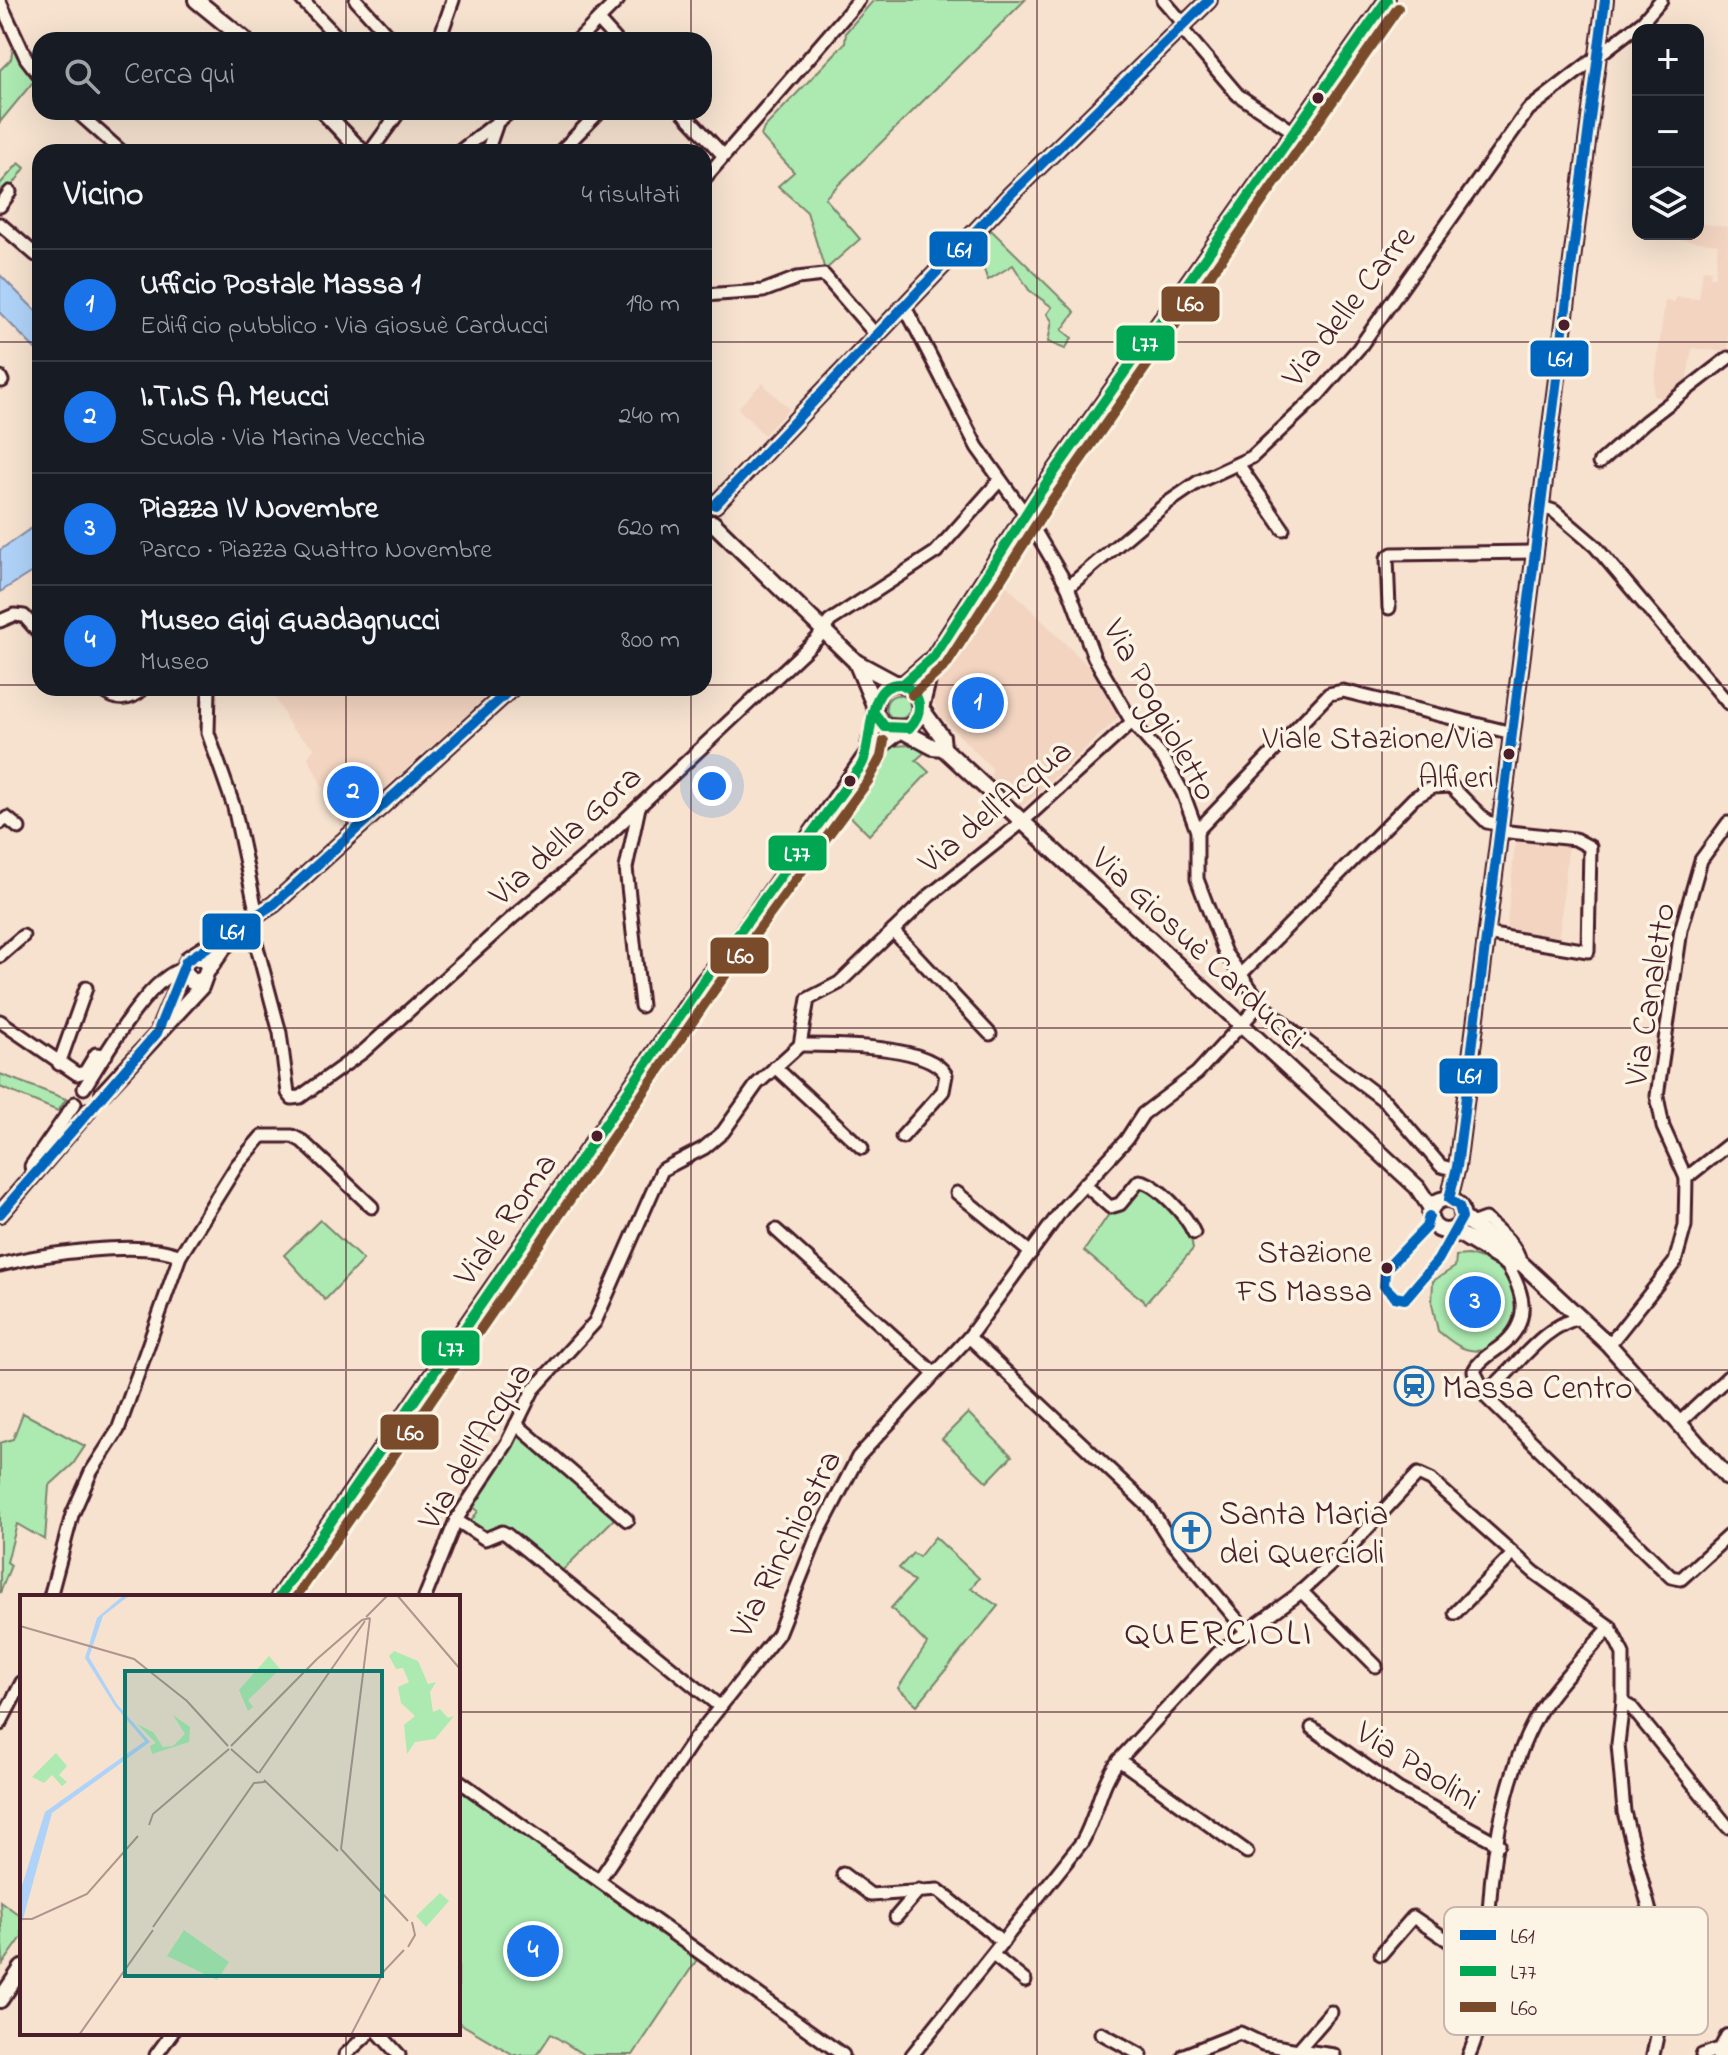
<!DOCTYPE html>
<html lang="it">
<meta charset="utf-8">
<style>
body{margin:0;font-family:"Indie Flower",sans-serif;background:#242831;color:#f1f3f6}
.controls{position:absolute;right:24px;top:24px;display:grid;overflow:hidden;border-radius:16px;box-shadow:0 8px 32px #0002}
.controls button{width:72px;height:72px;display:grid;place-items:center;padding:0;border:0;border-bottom:2px solid #363941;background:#171b24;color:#f1f3f6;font:40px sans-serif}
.you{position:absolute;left:712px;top:786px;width:28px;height:28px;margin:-20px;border:6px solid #fff;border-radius:50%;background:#1a73e8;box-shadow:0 0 0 12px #1a73e833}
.badge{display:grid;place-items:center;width:52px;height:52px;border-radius:50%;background:#1a73e8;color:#fff;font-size:26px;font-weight:700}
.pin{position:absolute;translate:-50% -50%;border:4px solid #fff;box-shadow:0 2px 8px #0006}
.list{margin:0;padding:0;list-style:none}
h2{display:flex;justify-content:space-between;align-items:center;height:104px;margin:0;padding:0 32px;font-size:34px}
h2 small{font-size:26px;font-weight:400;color:#9ea1a6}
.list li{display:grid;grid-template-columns:52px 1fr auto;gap:24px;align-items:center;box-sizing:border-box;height:112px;padding:0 32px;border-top:2px solid #363941}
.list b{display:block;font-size:30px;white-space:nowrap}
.list p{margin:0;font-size:26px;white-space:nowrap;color:#9ea1a6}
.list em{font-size:26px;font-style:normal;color:#9ea1a6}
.icon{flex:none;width:44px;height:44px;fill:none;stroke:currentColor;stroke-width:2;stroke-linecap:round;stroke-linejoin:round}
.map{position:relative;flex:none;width:1728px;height:2055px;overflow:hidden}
.search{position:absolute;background:#171b24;box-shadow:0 8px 32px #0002;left:32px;top:32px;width:680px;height:88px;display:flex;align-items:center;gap:20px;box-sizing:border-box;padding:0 28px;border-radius:24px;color:#9ea1a6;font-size:30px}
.panel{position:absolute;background:#171b24;box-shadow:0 8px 32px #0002;left:32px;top:144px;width:680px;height:552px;border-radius:24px}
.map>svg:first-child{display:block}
.built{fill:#f2d4c0}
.green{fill:#aceab1;stroke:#7b846e;stroke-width:2}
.water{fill:#afd3f8;stroke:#878ba6;stroke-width:2}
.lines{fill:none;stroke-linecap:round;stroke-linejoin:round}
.major-tunnel{stroke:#d4bbae;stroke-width:14;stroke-dasharray:14 7;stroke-linecap:butt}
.minor-casing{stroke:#4a1f2b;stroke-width:17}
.major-casing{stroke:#4a1f2b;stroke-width:20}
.minor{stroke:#fcf5e5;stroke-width:11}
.major{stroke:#fcf5e5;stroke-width:14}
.bus-1-casing{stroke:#fcf5e5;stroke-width:16}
.bus-2-casing{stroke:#fcf5e5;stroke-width:16}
.bus-3-casing{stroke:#fcf5e5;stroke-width:16}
.bus-1{stroke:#0065bd;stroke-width:10}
.bus-2{stroke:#00a651;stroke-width:10}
.bus-3{stroke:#7a4b2a;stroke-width:10}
.grid{fill:none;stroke:#4a1f2b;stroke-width:2;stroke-opacity:0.55}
.bus-dot{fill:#4a1f2b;stroke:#fcf5e5;stroke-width:3}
.labels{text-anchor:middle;stroke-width:7;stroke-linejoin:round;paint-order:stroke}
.bus-label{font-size:32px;fill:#4a1f2b;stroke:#fcf5e5;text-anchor:end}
.street-label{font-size:34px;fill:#4a1f2b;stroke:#fcf5e5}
.poi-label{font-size:34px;fill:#4a1f2b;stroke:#fcf5e5;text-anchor:start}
.quarter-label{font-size:38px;letter-spacing:2px;fill:#4a1f2b;stroke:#fcf5e5}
.inset-road{fill:none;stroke:#b1948d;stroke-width:2}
.view{fill:#0f766e;fill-opacity:0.15;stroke:#0f766e;stroke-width:4}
.inset-edge{fill:none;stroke:#4a1f2b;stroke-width:4}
.key{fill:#fcf5e5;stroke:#c7b5ad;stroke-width:2}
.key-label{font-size:22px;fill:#4a1f2b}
.line-badge{stroke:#fcf5e5;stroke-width:3}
.badge-label{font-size:22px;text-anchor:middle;font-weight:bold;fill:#fff}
</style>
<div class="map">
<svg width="1728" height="2055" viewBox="0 0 1728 2055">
<rect width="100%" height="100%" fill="#f6e2cf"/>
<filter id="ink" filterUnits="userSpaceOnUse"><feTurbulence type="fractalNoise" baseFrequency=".0125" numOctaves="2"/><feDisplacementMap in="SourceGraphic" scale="16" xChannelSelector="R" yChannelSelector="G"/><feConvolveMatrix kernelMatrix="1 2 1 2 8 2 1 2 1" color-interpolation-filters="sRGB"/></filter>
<g filter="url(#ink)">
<!-- built -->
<g class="built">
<polygon points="1698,223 1728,227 1728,352 1692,348 1685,388 1672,399 1653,396 1665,301 1674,302 1677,297 1699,299 1703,269 1711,270 1710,277 1715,277 1718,244 1673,239 1674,234 1698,234"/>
<polygon points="762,383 789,409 764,435 738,408"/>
<polygon points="1006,585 1092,670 1119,717 1022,807 991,778 992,768 940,716 932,697 935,681"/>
<polygon points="277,688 496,688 342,827 308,757 315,748 292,729 272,692"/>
<polygon points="1516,837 1569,842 1558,943 1506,934"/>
</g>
<!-- green -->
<g class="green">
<polygon points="878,0 1025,0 825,198 860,239 825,270 807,212 778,186 794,172 761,136 764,128 845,43 846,32 872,2"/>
<polygon points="18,45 38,76 0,122 0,70 11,59 13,47"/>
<polygon points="19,163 25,168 0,203 0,184"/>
<polygon points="991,230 1075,312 1062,330 1072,338 1065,349 1048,342 1052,321 1047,314 1052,307 1029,290 1013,265 988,280 975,248"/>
<circle cx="898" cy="707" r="12"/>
<polygon points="914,745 924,753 916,760 929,772 869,835 846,812 891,746"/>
<polygon points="0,1074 66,1099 58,1111 0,1087"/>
<polygon points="1138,1186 1147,1187 1189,1228 1193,1249 1146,1303 1084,1251 1109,1214 1119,1212"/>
<polygon points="320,1220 363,1260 325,1300 284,1255"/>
<path d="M1468,1255C1547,1273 1520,1359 1470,1350C1458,1348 1447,1338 1438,1331L1432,1304L1433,1281L1455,1267L1456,1256Z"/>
<polygon points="23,1413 85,1446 73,1464 49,1486 45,1540 17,1524 7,1562 11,1565 0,1593 0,1443 13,1439"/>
<polygon points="968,1413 1012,1456 987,1482 942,1439"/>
<polygon points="520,1433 616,1517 559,1574 500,1528 490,1537 468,1526 478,1511 472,1506"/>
<polygon points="935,1537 979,1578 971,1588 998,1606 917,1705 898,1688 927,1644 891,1608 914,1582 899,1568 913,1553 919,1557"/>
<polygon points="458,1788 698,1958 633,2055 584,2055 551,2034 537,2055 514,2055 458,2022"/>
<polygon points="0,1901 22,1917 22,1937 3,1964"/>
</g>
<!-- water -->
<g class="water">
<polygon points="0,275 40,315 40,354 0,313"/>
<polygon points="40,522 40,567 0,592 0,550"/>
</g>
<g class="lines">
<!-- major-tunnel -->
<polyline class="major-tunnel" points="88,1111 103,1093"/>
<defs>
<g id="minor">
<polyline points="302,0 340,40"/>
<polyline points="356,0 392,40"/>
<polyline points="1163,0 1184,24"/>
<polyline points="0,2 26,58 40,76"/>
<polyline points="598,20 616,40"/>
<polyline points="1181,28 1238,95 1294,132"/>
<polyline points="439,40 453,0"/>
<polyline points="578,40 618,0"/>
<polyline points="77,112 122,152"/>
<polyline points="683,112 723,155"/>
<polyline points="370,152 399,112"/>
<polyline points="459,152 510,112"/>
<polyline points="487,152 496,126"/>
<polyline points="560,152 599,112"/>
<polyline points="704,179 859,0"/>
<polyline points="0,206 10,192"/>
<polyline points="0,224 36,255 40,250"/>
<polyline points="704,295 763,291 797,278 824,275 877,336"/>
<polyline points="905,307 977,447 1025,514 1068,587 1094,657 1132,722 1164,759 1183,793 1197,831 1197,879 1225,953 1261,1003 1295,1033 1386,1102 1441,1166 1456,1170"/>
<polyline points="0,377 2,381"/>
<polyline points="1599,463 1645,422 1728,358"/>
<polyline points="1238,464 1283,529"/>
<polyline points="1539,506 1554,511 1595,546 1728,703"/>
<polyline points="1068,587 1166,504 1198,482 1252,457 1319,394 1359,348 1528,110 1643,21 1661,0"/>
<polyline points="1389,608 1387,558 1392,554 1534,552"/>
<polyline points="0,621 14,615 24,616 40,634"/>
<path d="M101,688C115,702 129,702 144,688"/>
<polyline points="209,688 208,733 234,807 257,915"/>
<polyline points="639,807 626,868 641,1006"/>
<polyline points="0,823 7,818 19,828"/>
<polyline points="1197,831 1329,694 1343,691 1512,733"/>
<polyline points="250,921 280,1033 288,1093 292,1098 300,1097 364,1051 514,916 598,845 817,639 830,621 936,552 1000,480"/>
<polyline points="893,931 990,1034"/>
<polyline points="1486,934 1588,951 1590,847 1575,839 1500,831"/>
<polyline points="0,956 23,936"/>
<polyline points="1240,975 1414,798 1433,787 1451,786 1487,822 1501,825"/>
<polyline points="0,1021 77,1074 85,1072 96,1054 106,1055"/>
<path d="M800,1045C832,1045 930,1044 946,1075L943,1091L902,1137"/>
<polyline points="59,1064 86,988"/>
<polyline points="775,1067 862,1148"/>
<path d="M84,1088C103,1059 149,976 183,969"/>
<polyline points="33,1176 31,1166 75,1103"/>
<polyline points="1686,1178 1663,1127 1657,1096 1681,930 1701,860 1728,823"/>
<path d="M1084,1184L1110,1207L1120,1204L1139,1181C1157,1183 1187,1216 1194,1233"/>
<polyline points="957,1193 1031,1253"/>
<path d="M1474,1223L1485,1219C1498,1230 1517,1245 1520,1262"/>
<polyline points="776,1230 934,1373"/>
<path d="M1506,1263C1525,1293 1532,1322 1501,1346C1491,1354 1479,1360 1474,1371L1488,1399L1671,1577L1681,1579L1728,1536"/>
<path d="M0,1265C41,1254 143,1239 180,1256"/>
<polyline points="969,1337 1149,1507 1168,1537 1247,1632"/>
<polyline points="1609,1345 1675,1262 1685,1226 1686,1178 1728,1145"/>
<path d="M1485,1389L1495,1385C1518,1364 1548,1322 1581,1318"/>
<polyline points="1679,1423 1728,1377"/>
<polyline points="516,1424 627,1520"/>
<polyline points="456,1520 485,1539 502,1532 506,1534 719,1706"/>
<polyline points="1301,1591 1376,1666"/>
<polyline points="50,1597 72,1515 91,1472 118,1430 180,1256 237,1165 262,1136 292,1136 302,1141 372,1207"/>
<polyline points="425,1597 456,1520 507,1443 533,1390 595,1322 662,1170 704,1148 723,1132 757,1084 800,1045 808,999 839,983 929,896 1021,823 1132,722"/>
<polyline points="1455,1613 1513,1554"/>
<polyline points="1623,1702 1618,1744 1624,1812 1663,1962 1660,2022 1653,2055"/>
<polyline points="0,1724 22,1682"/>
<polyline points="1312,1728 1398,1789 1499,1844"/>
<polyline points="1119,1760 1247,1852"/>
<polyline points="458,1780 843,2055"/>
<polyline points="843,1874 871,1895 938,1890 1003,1942"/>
<polyline points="599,1880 693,1741 778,1634 818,1534 858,1457 969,1337 1064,1207 1126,1140 1143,1114 1197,1073 1261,1003"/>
<polyline points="896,1917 919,1890"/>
<polyline points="1381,1954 1413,1917 1489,1968"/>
<polyline points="993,1955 1025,1981"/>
<polyline points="1331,2012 1298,2050 1334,2055"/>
<polyline points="379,2033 399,2055"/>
<polyline points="1101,2033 1141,2055"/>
<polyline points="156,2055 172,2033"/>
<polyline points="345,2055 369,2033"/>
<path d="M912,2055L1082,1842C1098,1814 1099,1785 1119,1760L1218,1653L1297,1595L1350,1547L1418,1474L1431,1480L1535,1573L1610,1627L1623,1654V1703L1632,1708L1728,1827"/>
<polyline points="1184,2055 1240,2033 1263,2044 1298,2050"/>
<path d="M1469,2055C1490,2008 1487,1961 1489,1911C1493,1843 1509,1752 1550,1696C1568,1672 1590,1650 1610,1627"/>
<polyline points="1702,2055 1722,2048"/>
</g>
<g id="major">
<polyline points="196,0 245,40"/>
<polyline points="324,112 362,152"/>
<polyline points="715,505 1010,195 1209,0"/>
<polyline points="713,523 856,662 895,683"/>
<polyline points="934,657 921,708 942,737 943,748"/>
<polyline points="856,662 874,705"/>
<polyline points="903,684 934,657 1036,498 1387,0"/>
<path d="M869,751C868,741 872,736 874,727C876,716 873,705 878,695C893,669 925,690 920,716L909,728L885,727L875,714"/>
<polyline points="209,969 236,930"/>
<polyline points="203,980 192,982 183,969 189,958 274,904 512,688"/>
<polyline points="160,1027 183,972"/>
<polyline points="103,1093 201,987 209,965 204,959 193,957"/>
<circle cx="1446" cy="1215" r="16"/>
<polyline points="1449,1199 1457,1167 1605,0"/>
<polyline points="0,1214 88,1111"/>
<polyline points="1462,1217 1520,1262 1609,1345 1728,1478"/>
<polyline points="1453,1230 1512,1266"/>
<polyline points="279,1597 704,981 734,944 869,751 877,749 901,730 933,747 943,748 1417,1187 1431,1208"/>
<polyline points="0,2000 22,1968"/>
<polyline points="1719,2055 1728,2037"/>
</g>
</defs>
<!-- minor casing -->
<use href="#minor" class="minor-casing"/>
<!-- major casing -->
<use href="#major" class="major-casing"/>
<!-- minor -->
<use href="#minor" class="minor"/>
<!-- major -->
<use href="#major" class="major"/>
<defs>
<g id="bus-1">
<polyline points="715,505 1010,195 1209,0"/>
<polyline points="0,1214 157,1033 186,961 274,904 512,688"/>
<polyline points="1429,1216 1426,1227 1385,1270 1384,1286 1395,1297 1405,1299 1438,1260 1462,1217 1459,1206 1449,1199 1457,1167 1605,0"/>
</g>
<g id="bus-2">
<polyline points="903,684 934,657 1036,498 1387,0"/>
<path d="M279,1597L704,981L861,766C875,742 864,682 901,684C923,694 924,712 909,728L885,727L875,714"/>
</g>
<g id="bus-3">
<polyline points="912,695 946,665 1048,506 1398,8"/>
<polyline points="296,1597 715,989 868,781 881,757 884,741"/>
</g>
</defs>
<!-- bus-1 casing -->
<use href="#bus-1" class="bus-1-casing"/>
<!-- bus-2 casing -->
<use href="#bus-2" class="bus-2-casing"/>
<!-- bus-3 casing -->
<use href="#bus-3" class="bus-3-casing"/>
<!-- bus-1 -->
<use href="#bus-1" class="bus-1"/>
<!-- bus-2 -->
<use href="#bus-2" class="bus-2"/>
<!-- bus-3 -->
<use href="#bus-3" class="bus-3"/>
</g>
</g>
<!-- grid -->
<path class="grid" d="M346,0V40M691,0V40M1037,0V2055M1382,0V2055M346,112V152M691,112V152M0,342H40M704,342H1728M0,685H40M704,685H1728M346,688V1597M691,688V2055M0,1028H1728M0,1370H1728M0,1712H22M458,1712H1728M346,2033V2055"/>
<!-- icons -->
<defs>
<symbol id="station-ring" viewBox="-11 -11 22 22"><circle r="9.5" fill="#fcf5e5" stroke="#1f6fb2" stroke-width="1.5"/><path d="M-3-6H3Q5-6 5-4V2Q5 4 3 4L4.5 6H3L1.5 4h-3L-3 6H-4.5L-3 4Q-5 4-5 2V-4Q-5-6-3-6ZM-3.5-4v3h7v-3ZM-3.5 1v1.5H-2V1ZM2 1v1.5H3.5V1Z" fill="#1f6fb2"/></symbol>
<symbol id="church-ring" viewBox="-11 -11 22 22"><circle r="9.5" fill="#fcf5e5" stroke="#1f6fb2" stroke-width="1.5"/><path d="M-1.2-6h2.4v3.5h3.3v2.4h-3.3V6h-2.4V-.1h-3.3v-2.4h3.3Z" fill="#1f6fb2"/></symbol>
</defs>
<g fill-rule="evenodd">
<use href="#station-ring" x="1392" y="1364" width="44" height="44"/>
<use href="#church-ring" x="1169" y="1510" width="44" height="44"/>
</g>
<!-- markers -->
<g class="bus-dot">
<circle cx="1318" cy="98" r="7"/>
<circle cx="1564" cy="325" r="7"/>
<circle cx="1509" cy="754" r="7"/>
<circle cx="850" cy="781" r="7"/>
<circle cx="597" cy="1136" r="7"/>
<circle cx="1387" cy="1268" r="7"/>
</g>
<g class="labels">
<!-- bus labels -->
<g class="bus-label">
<text x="1494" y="748">Viale Stazione/Via<tspan x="1494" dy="39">Alfieri</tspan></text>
<text x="1372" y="1262">Stazione<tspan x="1372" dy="39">FS Massa</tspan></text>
</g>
<!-- street labels -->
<g class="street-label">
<text transform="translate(1347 305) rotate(-52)" y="12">Via delle Carre</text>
<text transform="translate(1162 709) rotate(61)" y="12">Via Poggioletto</text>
<text transform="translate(994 805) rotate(-40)" y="12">Via dell'Acqua</text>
<text transform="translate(564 834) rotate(-42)" y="12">Via della Gora</text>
<text transform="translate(1200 947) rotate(43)" y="12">Via Giosuè Carducci</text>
<text transform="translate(1648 994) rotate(-81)" y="12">Via Canaletto</text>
<text transform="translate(504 1218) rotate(-55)" y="12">Viale Roma</text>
<text transform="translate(473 1445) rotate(-59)" y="12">Via dell'Acqua</text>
<text transform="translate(784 1543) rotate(-63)" y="12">Via Rinchiostra</text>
<text transform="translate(1419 1764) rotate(32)" y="12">Via Paolini</text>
</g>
<!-- poi labels -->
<g class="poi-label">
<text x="1442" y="1398">Massa Centro</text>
<text x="1219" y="1524">Santa Maria<tspan x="1219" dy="39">dei Quercioli</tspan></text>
</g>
<!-- quarter labels -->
<g class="quarter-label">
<text x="1219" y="1644">QUERCIOLI</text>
</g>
</g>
<!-- overview -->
<g transform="translate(20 1595)">
<rect width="440" height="440" fill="#f6e2cf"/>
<path d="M374,56L398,66L408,89L416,87L410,97L413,117L420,114L428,123L434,121L415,144L395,147L387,159L384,130L395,121L381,108L378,92L389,87L383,73L376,74L369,61ZM249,61L260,74L228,105L233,112L228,116L219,95ZM153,120L170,132L169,147L132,159L130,151L136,148L117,129L133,137L143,152L153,151L165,139ZM36,158L47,171L39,180L47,187L42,191L32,180L24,188L12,182ZM420,298L429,306L406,332L396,321ZM164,335L209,367L197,385L147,361Z" fill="#aceab1"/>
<path d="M104,0H110L83,21L69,62L97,109L130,147L32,218L0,335V297L25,217L125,146L95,111L65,63L77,23Z" fill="#afd3f8"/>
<path class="inset-road" d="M377,0L440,74M346,22L368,0M0,31L114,64L167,106M166,105L208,151M211,151L297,64L342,25L350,23M211,154L238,178M239,178L345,26M244,185L318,256M129,230L133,219L209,154M321,254L350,23M321,254L388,326M0,324H12L67,299L118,241M133,332L234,188L245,187M388,352L395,340L392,327M59,440L133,335M331,440L364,376L384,355"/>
<path class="view" d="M105,76H362V381H105Z"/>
<rect width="440" height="440" class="inset-edge"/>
</g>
<!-- legend -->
<rect x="1444" y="1907" width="264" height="128" rx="12" class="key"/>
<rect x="1460" y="1930" width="36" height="10" fill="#0065bd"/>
<rect x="1460" y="1966" width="36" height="10" fill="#00a651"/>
<rect x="1460" y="2002" width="36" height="10" fill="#7a4b2a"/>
<g class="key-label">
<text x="1510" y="1943">L61</text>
<text x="1510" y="1979">L77</text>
<text x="1510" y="2015">L60</text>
</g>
<g class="line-badge">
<rect x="928" y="230" width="61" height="38" rx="8" fill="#0065bd"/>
<rect x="1160" y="285" width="61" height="38" rx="8" fill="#7a4b2a"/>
<rect x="1115" y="324" width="61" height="38" rx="8" fill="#00a651"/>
<rect x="1529" y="339" width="61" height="39" rx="8" fill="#0065bd"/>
<rect x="767" y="834" width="61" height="38" rx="8" fill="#00a651"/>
<rect x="201" y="912" width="61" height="39" rx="8" fill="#0065bd"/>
<rect x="709" y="936" width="61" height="39" rx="8" fill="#7a4b2a"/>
<rect x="1438" y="1057" width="61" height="38" rx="8" fill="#0065bd"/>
<rect x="420" y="1329" width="61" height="38" rx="8" fill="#00a651"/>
<rect x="379" y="1413" width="61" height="38" rx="8" fill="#7a4b2a"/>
</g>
<g class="badge-label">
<text x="959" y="257">L61</text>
<text x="1190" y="311">L60</text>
<text x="1145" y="351">L77</text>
<text x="1560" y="366">L61</text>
<text x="797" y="861">L77</text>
<text x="232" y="939">L61</text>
<text x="740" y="963">L60</text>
<text x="1469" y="1083">L61</text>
<text x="451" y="1356">L77</text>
<text x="410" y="1440">L60</text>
</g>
</svg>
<div class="controls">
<button>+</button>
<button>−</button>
<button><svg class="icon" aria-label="layers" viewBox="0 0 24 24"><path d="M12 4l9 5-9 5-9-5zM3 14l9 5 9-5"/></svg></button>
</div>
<div class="you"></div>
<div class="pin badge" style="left:978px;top:703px">1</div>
<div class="pin badge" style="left:353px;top:792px">2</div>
<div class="pin badge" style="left:1475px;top:1302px">3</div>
<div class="pin badge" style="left:533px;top:1951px">4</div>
<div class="search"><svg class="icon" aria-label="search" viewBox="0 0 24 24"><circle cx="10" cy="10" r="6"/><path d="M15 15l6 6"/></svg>Cerca qui</div>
<section class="panel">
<h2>Vicino<small>4 risultati</small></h2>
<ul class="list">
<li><span class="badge">1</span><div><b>Ufficio Postale Massa 1</b><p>Edificio pubblico · Via Giosuè Carducci</p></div><em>190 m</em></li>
<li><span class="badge">2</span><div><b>I.T.I.S A. Meucci</b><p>Scuola · Via Marina Vecchia</p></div><em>240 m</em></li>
<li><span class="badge">3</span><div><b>Piazza IV Novembre</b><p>Parco · Piazza Quattro Novembre</p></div><em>620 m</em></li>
<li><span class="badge">4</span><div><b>Museo Gigi Guadagnucci</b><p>Museo</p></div><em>800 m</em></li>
</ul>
</section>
</div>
